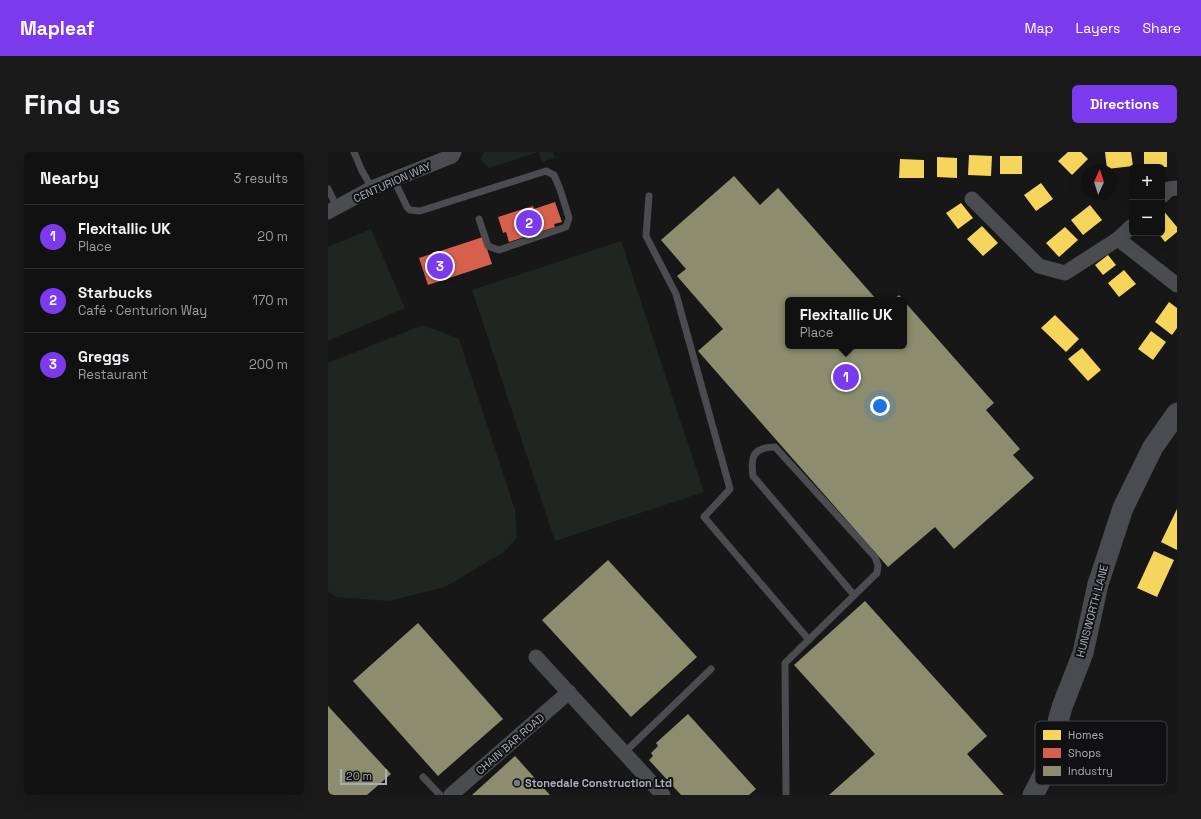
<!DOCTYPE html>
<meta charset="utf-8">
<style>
body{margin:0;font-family:"Space Grotesk",sans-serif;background:#1a1a1a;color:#f1f3f6}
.controls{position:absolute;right:12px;top:12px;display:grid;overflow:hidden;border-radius:6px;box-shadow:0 4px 16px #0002}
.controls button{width:36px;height:36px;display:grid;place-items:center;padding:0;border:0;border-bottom:1px solid #303131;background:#111;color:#f1f3f6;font:20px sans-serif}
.compass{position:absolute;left:753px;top:12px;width:36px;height:36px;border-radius:50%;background:#111;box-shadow:0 4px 16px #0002;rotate:4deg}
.scale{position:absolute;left:12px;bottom:10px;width:47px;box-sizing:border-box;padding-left:4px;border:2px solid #a8aeb7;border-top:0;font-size:11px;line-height:14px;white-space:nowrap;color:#a8aeb7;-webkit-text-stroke:3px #111113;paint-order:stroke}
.you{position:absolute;left:552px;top:254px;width:14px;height:14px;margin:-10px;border:3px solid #fff;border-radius:50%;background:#1a73e8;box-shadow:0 0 0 6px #1a73e833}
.badge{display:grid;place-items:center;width:26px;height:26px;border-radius:50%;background:#7c3aed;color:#fff;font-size:13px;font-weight:700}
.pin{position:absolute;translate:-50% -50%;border:2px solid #fff;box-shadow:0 1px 4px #0006}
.popup{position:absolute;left:457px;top:145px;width:122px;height:52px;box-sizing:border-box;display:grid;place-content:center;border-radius:6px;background:#111;filter:drop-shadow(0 1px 3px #0005);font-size:13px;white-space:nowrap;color:#9c9d9f}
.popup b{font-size:15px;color:#f1f3f6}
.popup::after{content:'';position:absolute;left:50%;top:100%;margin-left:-8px;border:8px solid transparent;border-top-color:#111}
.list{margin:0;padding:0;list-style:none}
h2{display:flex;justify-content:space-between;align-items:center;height:52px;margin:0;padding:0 16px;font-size:17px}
h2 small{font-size:13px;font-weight:400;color:#9c9d9f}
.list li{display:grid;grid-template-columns:26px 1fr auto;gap:12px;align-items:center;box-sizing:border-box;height:64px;padding:0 16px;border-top:1px solid #303131}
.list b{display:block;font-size:15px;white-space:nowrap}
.list p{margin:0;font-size:13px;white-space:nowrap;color:#9c9d9f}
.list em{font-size:13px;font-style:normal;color:#9c9d9f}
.map{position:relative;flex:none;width:849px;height:643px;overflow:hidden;border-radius:6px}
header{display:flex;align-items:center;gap:24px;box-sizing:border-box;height:56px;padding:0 20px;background:#7c3aed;color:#fff}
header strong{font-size:19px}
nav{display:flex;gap:22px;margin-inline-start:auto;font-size:14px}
.intro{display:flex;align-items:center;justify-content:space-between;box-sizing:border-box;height:96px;padding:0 24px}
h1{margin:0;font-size:28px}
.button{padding:10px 18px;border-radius:6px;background:#7c3aed;color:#fff;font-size:14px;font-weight:700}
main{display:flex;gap:24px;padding:0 24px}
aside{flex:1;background:#111;border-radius:6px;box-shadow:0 4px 16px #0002}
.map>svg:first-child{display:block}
.green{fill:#1f2520}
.homes{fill:#f6d55c}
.shops{fill:#d6604d}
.industry{fill:#8c8c6e}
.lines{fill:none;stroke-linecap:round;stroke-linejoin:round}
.service{stroke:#4b4c50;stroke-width:7}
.minor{stroke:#4b4c50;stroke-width:15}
.secondary{stroke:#4a4b4e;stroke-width:21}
.poi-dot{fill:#75797f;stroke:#111113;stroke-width:1.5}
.labels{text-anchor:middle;stroke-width:4;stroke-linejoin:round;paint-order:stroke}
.street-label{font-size:11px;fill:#a8aeb7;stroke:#111113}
.poi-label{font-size:11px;font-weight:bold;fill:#a8aeb7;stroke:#111113;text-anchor:start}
.key{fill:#111113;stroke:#3e4044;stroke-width:1}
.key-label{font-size:11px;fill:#a8aeb7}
</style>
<header>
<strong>Mapleaf</strong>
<nav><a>Map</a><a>Layers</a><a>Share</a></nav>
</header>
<div class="intro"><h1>Find us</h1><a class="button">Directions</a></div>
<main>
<aside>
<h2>Nearby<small>3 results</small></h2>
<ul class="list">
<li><span class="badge">1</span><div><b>Flexitallic UK</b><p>Place</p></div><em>20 m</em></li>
<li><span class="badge">2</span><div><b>Starbucks</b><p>Café · Centurion Way</p></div><em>170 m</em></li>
<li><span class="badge">3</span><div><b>Greggs</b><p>Restaurant</p></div><em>200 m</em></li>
</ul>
</aside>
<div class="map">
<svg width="849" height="643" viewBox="0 0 849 643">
<rect width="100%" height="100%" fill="#171717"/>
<!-- green -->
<g class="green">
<polygon points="156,0 225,0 227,6 214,10 210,0 161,16 152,7"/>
<polygon points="43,77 77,156 0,189 0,95"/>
<polygon points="293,89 376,340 227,389 144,138"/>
<polygon points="95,173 131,187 187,358 189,386 176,400 117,435 61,449 8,445 0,439 0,211"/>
</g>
<!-- homes -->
<g class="homes">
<polygon points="740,0 753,0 760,7 744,23 730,9"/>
<polygon points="777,0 803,0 805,14 779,17"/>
<rect x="816" y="0" width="23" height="15"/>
<polygon points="641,3 664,4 663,24 640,23"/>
<rect x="672" y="4" width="22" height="18"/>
<polygon points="609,5 629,6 629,26 609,25"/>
<polygon points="572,7 596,8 596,26 571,26"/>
<polygon points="713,31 725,47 708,59 696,43"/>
<polygon points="633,51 645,66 630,77 618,61"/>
<polygon points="762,53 774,68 755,83 743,68"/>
<polygon points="834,57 849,75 849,80 837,90 830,81 834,81"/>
<polygon points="654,74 670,91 655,104 639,87"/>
<polygon points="737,75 750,88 731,105 718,91"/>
<polygon points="780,103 788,113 775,123 767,113"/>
<polygon points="796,118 808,132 791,145 780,131"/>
<polygon points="841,150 849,156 849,176 844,183 827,170"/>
<polygon points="727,163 751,187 738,200 713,176"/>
<polygon points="823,179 838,190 825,208 810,197"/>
<polygon points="754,196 773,218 760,229 740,207"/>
<polygon points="849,357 849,398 833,390"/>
<polygon points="826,399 846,408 829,445 809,436"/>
</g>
<!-- shops -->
<g class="shops">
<polygon points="227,50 234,70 226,72 227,75 181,90 178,80 175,81 170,65 205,54 206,57"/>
<polygon points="155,85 164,112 100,133 91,106"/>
</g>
<!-- industry -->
<g class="industry">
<polygon points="406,24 432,53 450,36 549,148 460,148 460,194 576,194 576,149 666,251 658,258 692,297 685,303 706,326 626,397 607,375 560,415 370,199 395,177 349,124 358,117 333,88"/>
<polygon points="571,143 576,148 565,148"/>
<polygon points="280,408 369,505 303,565 214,468"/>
<polygon points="537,449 659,584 639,602 676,643 501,643 547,602 466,513"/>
<polygon points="90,471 175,567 110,624 25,529"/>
<polygon points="0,554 63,622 39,643 0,643"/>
<polygon points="360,562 428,637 421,643 353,643 321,608 325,604 323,601 330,594 328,591"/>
<polygon points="187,604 222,643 144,643"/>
</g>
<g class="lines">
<!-- service -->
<g class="service">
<polyline points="26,0 34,19 44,36"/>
<polyline points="66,28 79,55 82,58 92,59 218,19 226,23 232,37 241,66 238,75 171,98 160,94 151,67"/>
<polyline points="0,37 9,55"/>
<polyline points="321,44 318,84 348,142 402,337 376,365 481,488"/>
<polyline points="296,601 383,517"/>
<polyline points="95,625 112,643"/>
<path d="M458,643L457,511L549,421L550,413L547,405L447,295C426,295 422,304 425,324L526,443"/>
</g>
<!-- minor -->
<g class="minor">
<polyline points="834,44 841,37 849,36"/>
<polyline points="644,47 711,114 737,121 790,87 804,74"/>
<polyline points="0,60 44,36 124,4 126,0"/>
<polyline points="790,87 849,133"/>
<polyline points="208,505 335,643"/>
<polyline points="123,643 241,540"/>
</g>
<!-- secondary -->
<polyline class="secondary" points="705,643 716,622 734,555 755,501 770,432 795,356 825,295 849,261"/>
</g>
<!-- markers -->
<circle class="poi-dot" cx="189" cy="631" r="4"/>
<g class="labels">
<!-- street labels -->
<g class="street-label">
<text transform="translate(64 30) rotate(-24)" y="4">CENTURION WAY</text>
<text transform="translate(764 459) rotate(-75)" y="4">HUNSWORTH LANE</text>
<text transform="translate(182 592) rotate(-41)" y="4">CHAIN BAR ROAD</text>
</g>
<!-- poi labels -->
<g class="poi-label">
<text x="197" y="635">Stonedale Construction Ltd</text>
</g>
</g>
<!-- legend -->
<rect x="707" y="569" width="132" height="64" rx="6" class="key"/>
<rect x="715" y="578" width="18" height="10" fill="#f6d55c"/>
<rect x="715" y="596" width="18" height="10" fill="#d6604d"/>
<rect x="715" y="614" width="18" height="10" fill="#8c8c6e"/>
<g class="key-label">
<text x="740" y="587">Homes</text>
<text x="740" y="605">Shops</text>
<text x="740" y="623">Industry</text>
</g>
</svg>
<div class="controls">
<button>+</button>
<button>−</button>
</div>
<svg class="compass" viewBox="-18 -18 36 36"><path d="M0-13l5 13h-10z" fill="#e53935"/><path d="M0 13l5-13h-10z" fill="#9c9d9f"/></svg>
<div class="scale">20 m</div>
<div class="you"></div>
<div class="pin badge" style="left:518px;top:225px">1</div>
<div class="popup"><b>Flexitallic UK</b>Place</div>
<div class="pin badge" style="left:201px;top:71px">2</div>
<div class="pin badge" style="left:112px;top:114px">3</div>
</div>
</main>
